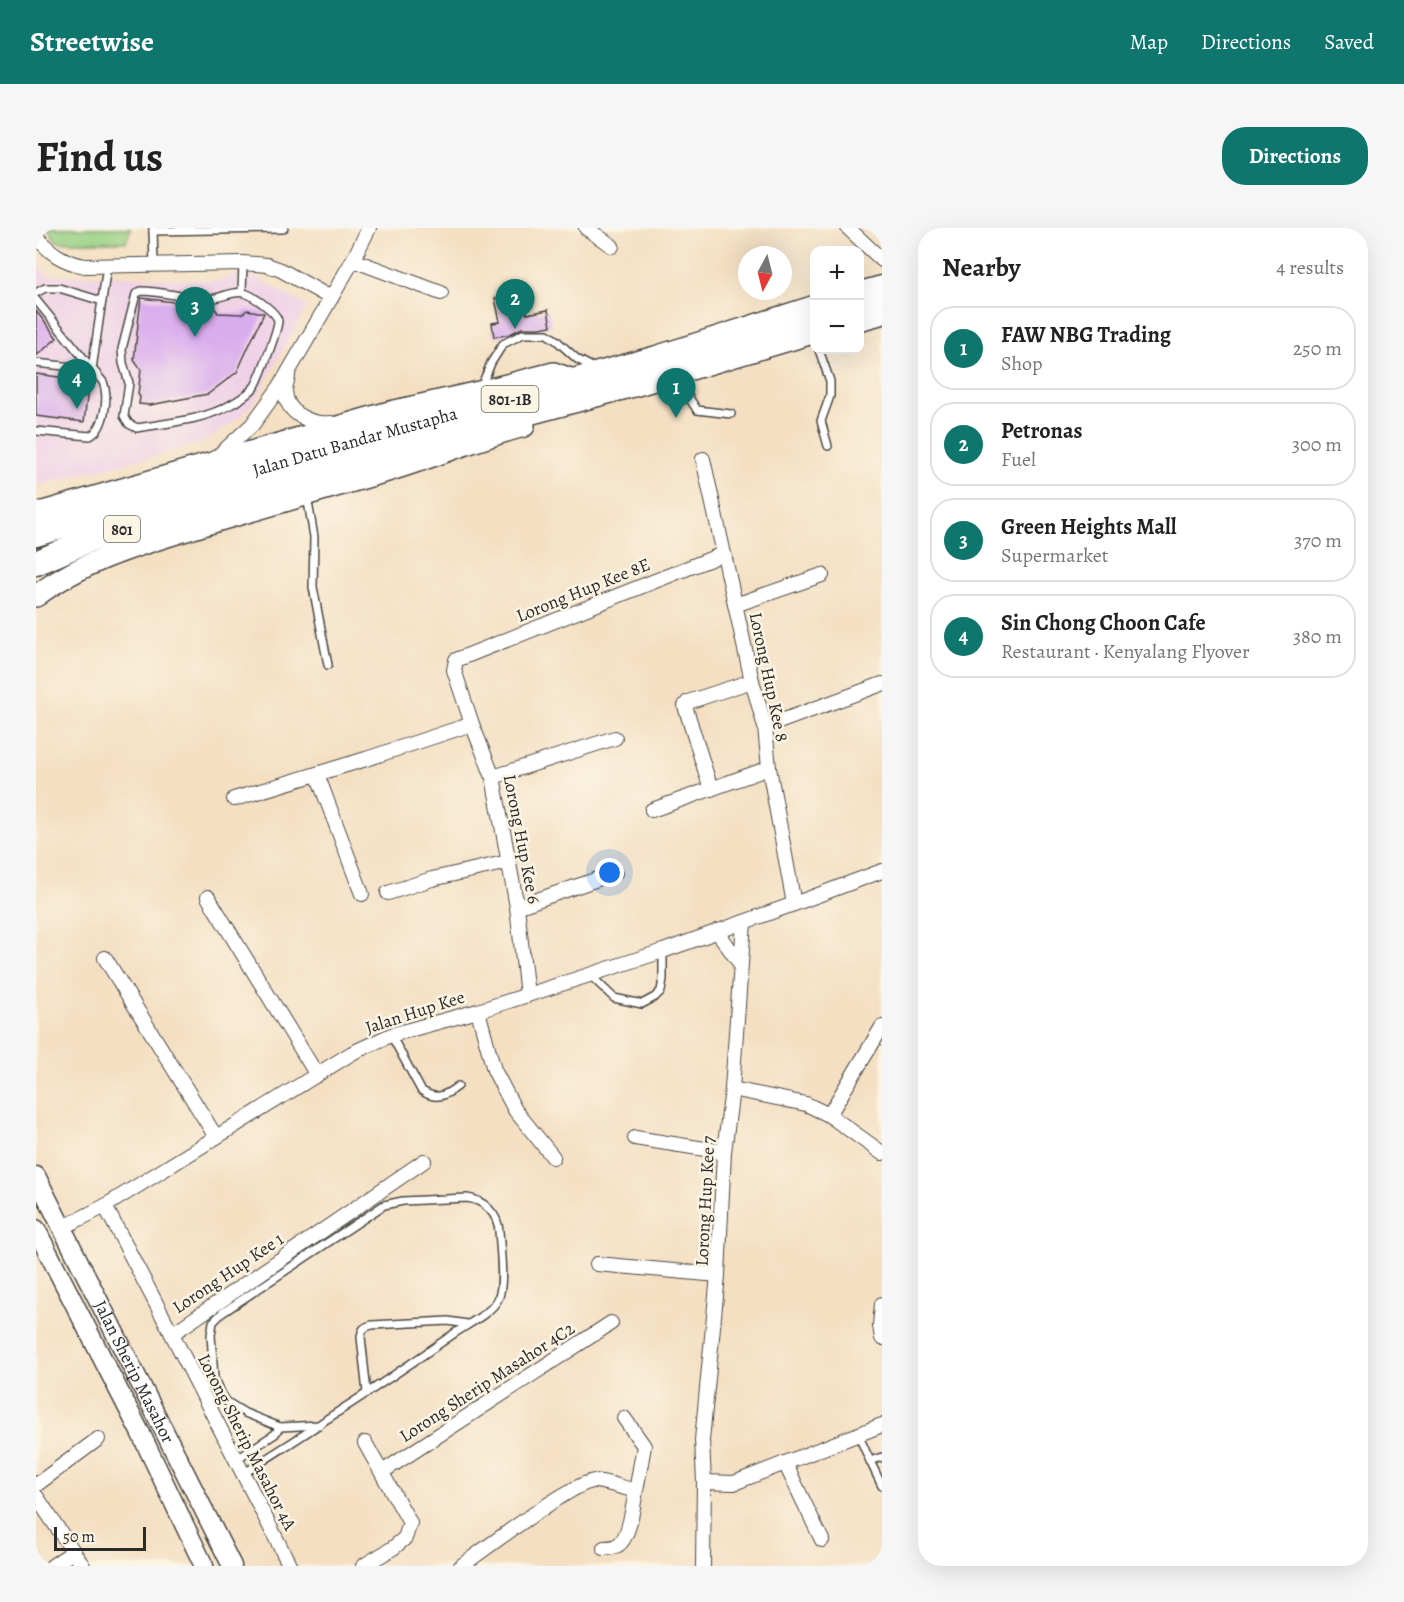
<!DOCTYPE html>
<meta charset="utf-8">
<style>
body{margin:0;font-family:Alegreya,serif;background:#f6f6f6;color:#222}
.controls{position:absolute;right:18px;top:18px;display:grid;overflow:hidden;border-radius:12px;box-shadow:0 6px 24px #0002}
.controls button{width:54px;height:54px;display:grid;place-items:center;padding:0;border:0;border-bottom:2px solid #e0e0e0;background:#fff;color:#222;font:30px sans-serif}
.compass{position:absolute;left:702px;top:18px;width:54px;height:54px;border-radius:50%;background:#fff;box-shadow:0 6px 24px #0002;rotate:187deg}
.scale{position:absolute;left:18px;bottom:15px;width:92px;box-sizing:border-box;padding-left:6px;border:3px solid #2b2b2b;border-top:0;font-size:16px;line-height:21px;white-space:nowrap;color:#2b2b2b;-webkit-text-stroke:4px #fcf5e5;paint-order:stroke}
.you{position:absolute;left:574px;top:645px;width:21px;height:21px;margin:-15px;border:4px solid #fff;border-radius:50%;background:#1a73e8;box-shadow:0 0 0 9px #1a73e833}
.badge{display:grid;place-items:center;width:39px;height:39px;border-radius:50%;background:#0f766e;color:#fff;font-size:20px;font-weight:700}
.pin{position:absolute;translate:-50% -50px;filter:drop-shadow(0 2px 3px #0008)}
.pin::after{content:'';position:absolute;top:32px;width:21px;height:18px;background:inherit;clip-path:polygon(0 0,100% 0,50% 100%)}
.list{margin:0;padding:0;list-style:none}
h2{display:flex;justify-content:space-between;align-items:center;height:78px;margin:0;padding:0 24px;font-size:26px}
h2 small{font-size:20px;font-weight:400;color:#767676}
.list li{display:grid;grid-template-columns:39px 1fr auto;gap:18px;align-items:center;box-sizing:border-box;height:84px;margin:0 12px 12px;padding:0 12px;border:2px solid #e0e0e0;border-radius:24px}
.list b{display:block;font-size:22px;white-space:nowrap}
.list p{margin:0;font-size:20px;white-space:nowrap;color:#767676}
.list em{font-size:20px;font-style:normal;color:#767676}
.map{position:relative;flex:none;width:846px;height:1338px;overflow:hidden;border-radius:24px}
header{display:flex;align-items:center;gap:36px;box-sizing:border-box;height:84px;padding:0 30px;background:#0f766e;color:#fff}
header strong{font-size:28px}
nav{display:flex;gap:33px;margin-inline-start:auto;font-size:21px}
.intro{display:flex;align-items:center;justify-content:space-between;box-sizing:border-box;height:144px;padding:0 36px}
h1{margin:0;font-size:42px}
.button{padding:15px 27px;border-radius:24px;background:#0f766e;color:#fff;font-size:21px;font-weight:700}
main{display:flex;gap:36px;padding:0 36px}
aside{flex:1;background:#fff;border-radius:24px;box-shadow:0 6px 24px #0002}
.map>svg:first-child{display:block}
.built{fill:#efd0e7}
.green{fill:#99d284;stroke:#627e58;stroke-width:1.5}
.building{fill:#d9acee}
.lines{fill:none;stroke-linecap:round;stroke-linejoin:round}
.lane-casing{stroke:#494642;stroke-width:10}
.street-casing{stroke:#494642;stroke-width:16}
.secondary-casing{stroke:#494642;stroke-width:21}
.primary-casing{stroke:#494642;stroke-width:24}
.highway-casing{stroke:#494642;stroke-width:27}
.lane{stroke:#fff;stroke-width:7}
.street{stroke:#fff;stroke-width:14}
.secondary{stroke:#fff;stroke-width:18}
.primary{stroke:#fff;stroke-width:21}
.highway{stroke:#fff;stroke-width:24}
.labels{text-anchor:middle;stroke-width:5;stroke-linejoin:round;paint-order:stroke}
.shield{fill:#fcf5e5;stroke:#6a6863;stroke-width:1.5}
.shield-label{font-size:16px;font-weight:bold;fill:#2b2b2b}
.street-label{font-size:18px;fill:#2b2b2b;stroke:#fcf5e5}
</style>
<header>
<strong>Streetwise</strong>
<nav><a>Map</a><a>Directions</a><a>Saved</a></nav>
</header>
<div class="intro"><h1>Find us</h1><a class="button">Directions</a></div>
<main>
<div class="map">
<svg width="846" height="1338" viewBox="0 0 846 1338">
<rect width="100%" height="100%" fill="#fcf5e5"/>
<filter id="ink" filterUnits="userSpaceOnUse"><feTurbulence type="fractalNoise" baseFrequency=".0167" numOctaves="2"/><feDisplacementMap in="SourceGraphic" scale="12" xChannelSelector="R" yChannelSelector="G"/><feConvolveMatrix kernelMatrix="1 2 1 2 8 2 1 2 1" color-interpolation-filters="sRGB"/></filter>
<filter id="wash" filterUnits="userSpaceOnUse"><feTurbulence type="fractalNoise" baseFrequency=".008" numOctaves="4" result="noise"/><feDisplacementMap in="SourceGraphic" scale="24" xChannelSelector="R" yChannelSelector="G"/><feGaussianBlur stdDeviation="1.35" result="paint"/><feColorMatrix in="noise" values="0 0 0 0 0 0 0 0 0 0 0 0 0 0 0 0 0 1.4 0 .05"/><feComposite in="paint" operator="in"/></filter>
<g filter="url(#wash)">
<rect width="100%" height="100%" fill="#f4dfc2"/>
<!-- built -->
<polygon class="built" points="0,35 11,47 83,48 183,53 196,47 217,48 271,78 219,173 202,191 166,215 0,258"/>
<!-- green -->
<polygon class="green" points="11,0 95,0 90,14 22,14"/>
<g id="blocks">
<!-- building -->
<g class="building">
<polygon points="487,65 491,86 512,82 515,98 504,100 486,100 474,106 458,109 456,95 464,94 459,70"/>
<polygon points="105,70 178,79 182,85 206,86 211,82 228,85 201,144 172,166 114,177 103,176 104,169 102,166 105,142 98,132"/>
<polygon points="0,83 21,110 0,128"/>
<polygon points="0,146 53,153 48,194 0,188"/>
</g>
</g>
</g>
<g filter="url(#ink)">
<use href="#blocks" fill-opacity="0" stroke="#494642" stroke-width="1.5"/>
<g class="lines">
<defs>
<g id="lane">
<polyline points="117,0 118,38"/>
<polyline points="117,3 247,1 248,0"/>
<path d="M105,63C127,63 150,71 172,71C185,71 196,62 208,65C216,67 241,84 242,93C242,101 224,150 219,158C214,165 202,173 194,177C168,192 131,195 101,200L93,196L88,188L93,155L87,135L86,121L100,66Z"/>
<polyline points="206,64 207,35"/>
<polyline points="0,65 9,60 23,60 66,73"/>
<path d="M0,72L67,154C73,168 69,201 54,208L0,203"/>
<polyline points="783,122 794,153 794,168 785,193 792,218"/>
<polyline points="0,135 56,141 71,38"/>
<polyline points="642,148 652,168 661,182 695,186"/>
<polyline points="445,159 455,135 467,116 487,106 511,106 520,112 541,131 558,140"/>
<polyline points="271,268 278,309 277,359 292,437"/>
<polyline points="554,747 578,770 606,776 619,769 625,763 627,751 627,723"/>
<path d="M355,807L385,862C399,873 409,868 422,858"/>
<path d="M331,1165L325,1109C326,1101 328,1099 336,1097L412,1093L431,1096"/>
<polyline points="822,1206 834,1233"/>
<polyline points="846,1229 834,1233 846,1258"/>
<polyline points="199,1232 239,1206 244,1199"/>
<path d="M207,1246C235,1227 264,1210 291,1191C333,1164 375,1136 416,1107C429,1097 455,1086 462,1071C469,1057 464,1019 463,1003C462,986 448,972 431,970L367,973L348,977L186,1085L177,1094L175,1107L178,1150L183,1162L191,1174L209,1185L244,1199L283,1197"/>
</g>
<g id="street">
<polyline points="550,0 576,18"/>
<polyline points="812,0 846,32"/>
<path d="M0,8C14,25 27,34 49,38L207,35L231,37L245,42L295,70"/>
<polyline points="317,32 405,65"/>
<path d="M252,149C251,153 249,159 249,163C250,186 275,197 295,195"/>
<polyline points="179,231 216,197 243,160 317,32 333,0"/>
<polyline points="667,231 716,453 729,499 733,540 758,676"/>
<polyline points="699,377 786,347"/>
<polyline points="729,499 846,456"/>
<polyline points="281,546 326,666"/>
<polyline points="457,549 579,510"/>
<polyline points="675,561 649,478 652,474 716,453"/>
<polyline points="198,571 330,531 436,496"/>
<polyline points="616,582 733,540"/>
<polyline points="352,665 396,651 472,634"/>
<polyline points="172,669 281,847"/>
<polyline points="481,679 579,645"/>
<polyline points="681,703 705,737"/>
<polyline points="69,730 180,909"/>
<polyline points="491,767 481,679 457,549 436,496 418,442 420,432 687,326"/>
<polyline points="442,783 458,842 479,882 517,929"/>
<polyline points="696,861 770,876 793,887 846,925"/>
<polyline points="793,887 846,799"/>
<polyline points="599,910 688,924"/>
<polyline points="69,978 136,1106 388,933"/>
<polyline points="26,1000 69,978 316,825 355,807 442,783 627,723 758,676 846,643"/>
<polyline points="561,1036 682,1047"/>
<polyline points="846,1076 844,1098 846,1110"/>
<polyline points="136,1106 254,1338"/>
<polyline points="588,1190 608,1218 600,1263"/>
<polyline points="749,1235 786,1312"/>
<polyline points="346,1244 575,1095"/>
<polyline points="668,1254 698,1255 846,1197"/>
<polyline points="0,1257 62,1211"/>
<polyline points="0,1268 47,1338"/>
<polyline points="16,1338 37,1324"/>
<polyline points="327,1338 357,1320 369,1310 374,1295 329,1215"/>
<path d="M425,1338C446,1323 540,1252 559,1253C572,1254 587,1260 600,1263C597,1276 594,1310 582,1317C578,1320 573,1320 568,1320"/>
<polyline points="667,1338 668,1254 666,1212 682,1047 688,924 696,861 708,694"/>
</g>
<g id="secondary">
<path id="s1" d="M0,948L196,1338"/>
<polyline points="0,1001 104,1204 168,1338"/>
</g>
<g id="primary">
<polyline points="0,286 350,185 443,164 518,145 540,153"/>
<path d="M0,368C52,329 118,312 180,293C233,277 287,262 341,246C391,232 438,211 488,198"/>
</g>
<g id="highway">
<polyline points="824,66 846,60"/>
<polyline points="824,90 846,84"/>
<path id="s2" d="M0,306L325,211L621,130L778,80"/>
<polyline points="0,335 53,312 100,296 397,210 596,157 778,103"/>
</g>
</defs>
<!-- lane casing -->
<use href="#lane" class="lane-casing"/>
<!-- street casing -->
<use href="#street" class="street-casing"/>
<!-- secondary casing -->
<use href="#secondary" class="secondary-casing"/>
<!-- primary casing -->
<use href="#primary" class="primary-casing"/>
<!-- highway casing -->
<use href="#highway" class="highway-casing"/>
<!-- lane -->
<use href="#lane" class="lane"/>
<!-- street -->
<use href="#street" class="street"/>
<!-- secondary -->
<use href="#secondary" class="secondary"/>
<!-- primary -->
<use href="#primary" class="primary"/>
<!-- highway -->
<use href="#highway" class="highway"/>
</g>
</g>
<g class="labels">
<!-- shield labels -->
<g class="shield">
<rect x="445.5" y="158" width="57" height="26" rx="4.5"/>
<rect x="68" y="288" width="36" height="26" rx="4.5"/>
</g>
<g class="shield-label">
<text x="474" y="177">801-1B</text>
<text x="86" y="307">801</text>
</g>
<!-- street labels -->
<g class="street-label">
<text dy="6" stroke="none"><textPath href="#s2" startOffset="332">Jalan Datu Bandar Mustapha</textPath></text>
<text transform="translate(547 362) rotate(-22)" y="6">Lorong Hup Kee 8E</text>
<text transform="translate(733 449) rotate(78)" y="6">Lorong Hup Kee 8</text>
<text transform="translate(486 611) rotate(79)" y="6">Lorong Hup Kee 6</text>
<text transform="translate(379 784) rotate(-18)" y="6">Jalan Hup Kee</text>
<text transform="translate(669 973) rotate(-87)" y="6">Lorong Hup Kee 7</text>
<text transform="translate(192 1045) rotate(-34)" y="6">Lorong Hup Kee 1</text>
<text dy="6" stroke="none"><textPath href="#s1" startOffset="219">Jalan Sherip Masahor</textPath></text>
<text transform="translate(451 1154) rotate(-33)" y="6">Lorong Sherip Masahor 4C2</text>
<text transform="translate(211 1214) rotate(63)" y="6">Lorong Sherip Masahor 4A</text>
</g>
</g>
</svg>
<div class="controls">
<button>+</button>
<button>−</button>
</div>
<svg class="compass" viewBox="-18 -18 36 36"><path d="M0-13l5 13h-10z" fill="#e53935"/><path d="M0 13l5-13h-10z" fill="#767676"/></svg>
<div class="scale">50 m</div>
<div class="you"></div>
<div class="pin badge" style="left:640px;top:190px">1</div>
<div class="pin badge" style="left:479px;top:101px">2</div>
<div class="pin badge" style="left:159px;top:109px">3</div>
<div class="pin badge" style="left:41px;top:181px">4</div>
</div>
<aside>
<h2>Nearby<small>4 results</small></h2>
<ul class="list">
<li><span class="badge">1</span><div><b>FAW NBG Trading</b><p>Shop</p></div><em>250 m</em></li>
<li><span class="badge">2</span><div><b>Petronas</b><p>Fuel</p></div><em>300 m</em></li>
<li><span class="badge">3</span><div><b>Green Heights Mall</b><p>Supermarket</p></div><em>370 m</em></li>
<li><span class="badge">4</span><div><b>Sin Chong Choon Cafe</b><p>Restaurant · Kenyalang Flyover</p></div><em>380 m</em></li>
</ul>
</aside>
</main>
